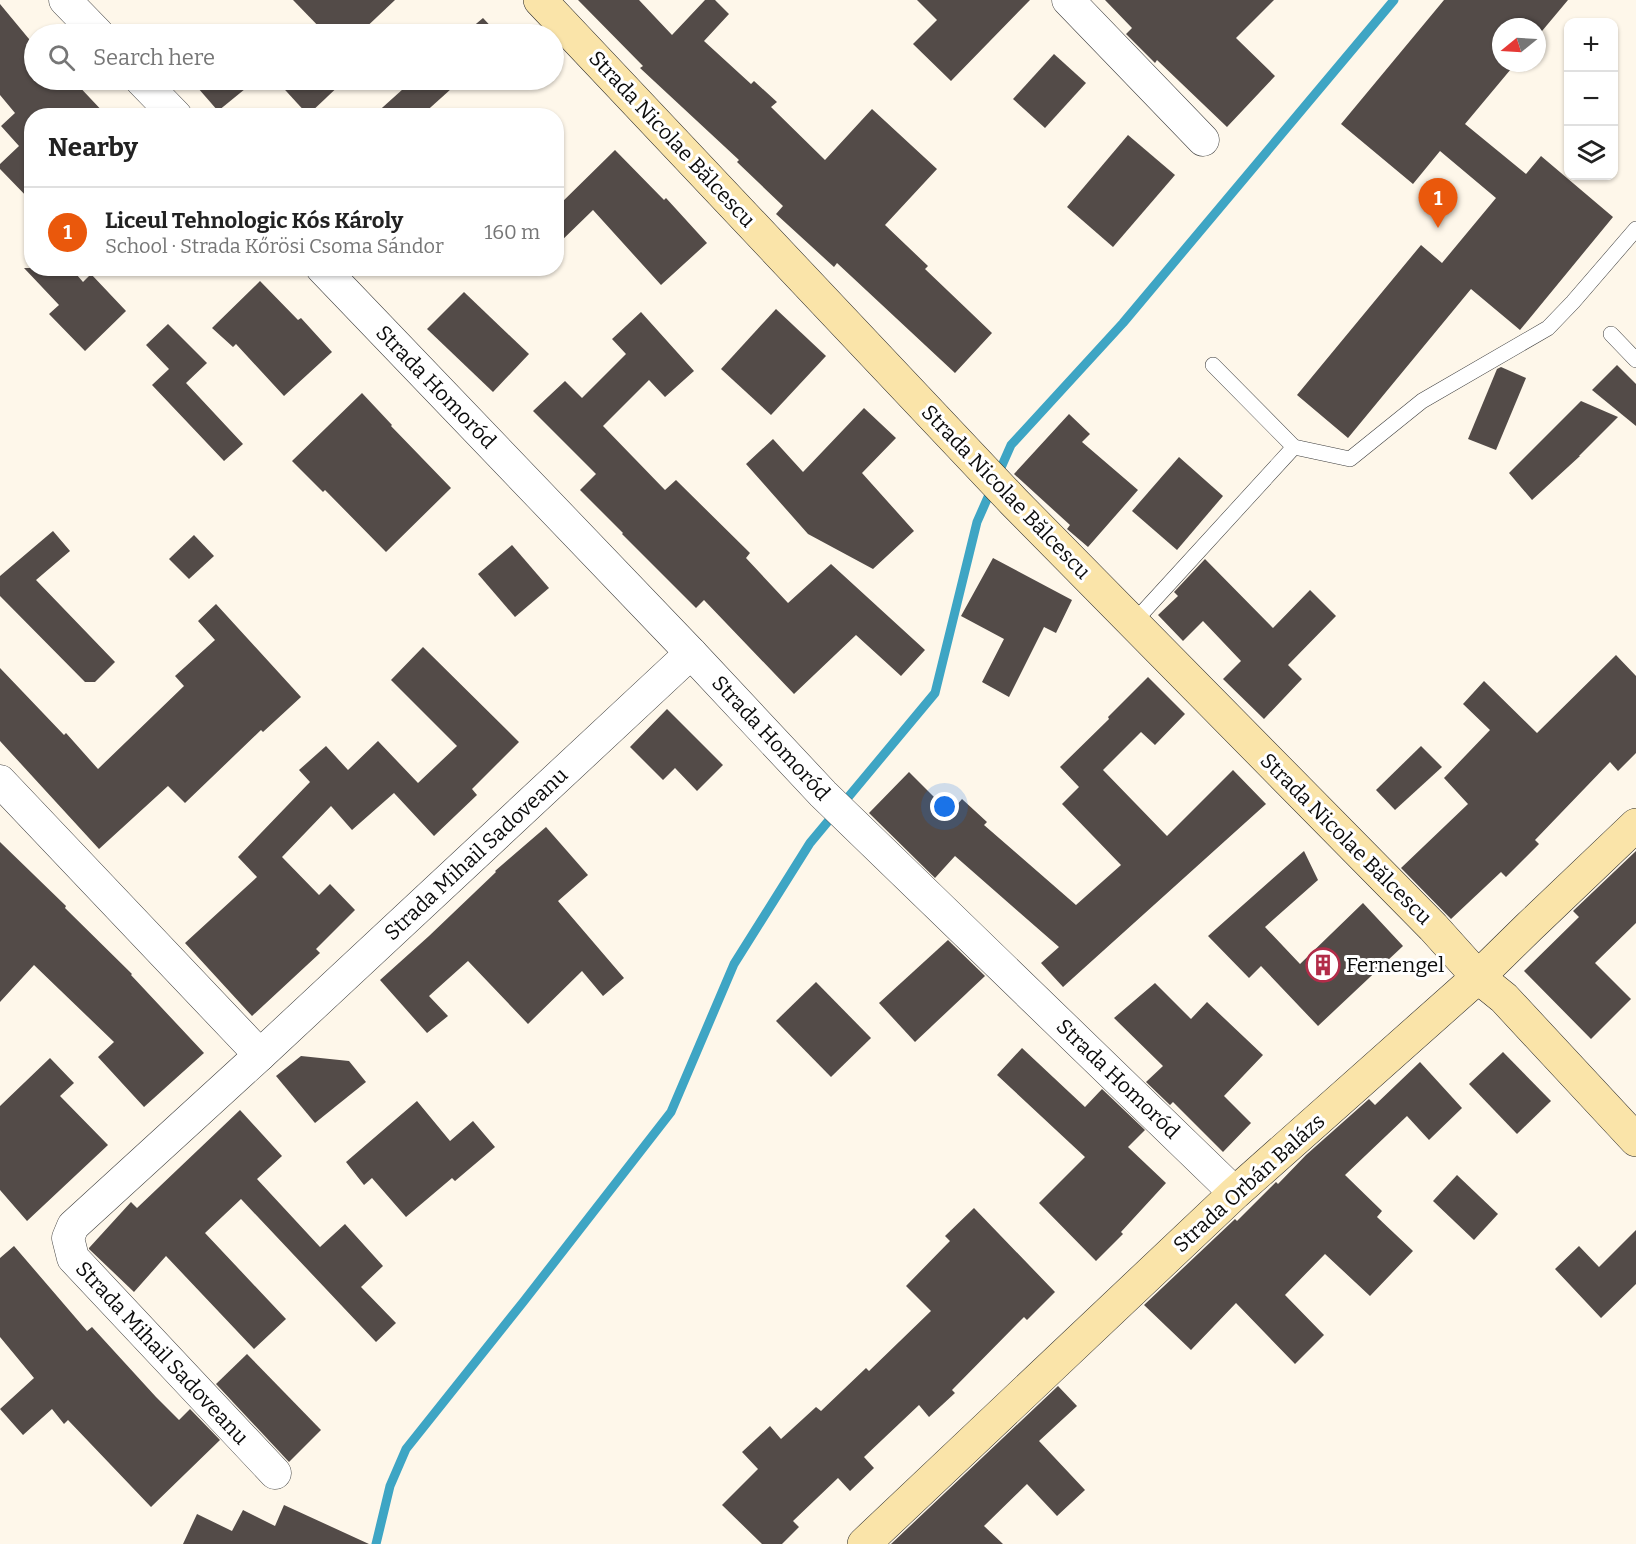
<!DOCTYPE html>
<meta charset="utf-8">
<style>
body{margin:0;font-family:Bitter,serif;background:#f6f6f6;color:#222}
.controls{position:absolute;right:18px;top:18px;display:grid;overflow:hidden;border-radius:12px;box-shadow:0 2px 4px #0004}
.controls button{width:54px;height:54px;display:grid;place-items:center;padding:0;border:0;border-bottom:2px solid #e0e0e0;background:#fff;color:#222;font:30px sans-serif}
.compass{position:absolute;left:1492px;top:18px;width:54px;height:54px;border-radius:50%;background:#fff;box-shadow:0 2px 4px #0004;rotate:252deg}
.you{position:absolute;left:945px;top:807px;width:21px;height:21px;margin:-15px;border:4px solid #fff;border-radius:50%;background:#1a73e8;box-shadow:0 0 0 9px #1a73e833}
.badge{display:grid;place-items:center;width:39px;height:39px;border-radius:50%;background:#ea580c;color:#fff;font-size:20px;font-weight:700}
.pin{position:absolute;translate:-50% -50px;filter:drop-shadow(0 2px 3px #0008)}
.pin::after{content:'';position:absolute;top:32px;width:21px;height:18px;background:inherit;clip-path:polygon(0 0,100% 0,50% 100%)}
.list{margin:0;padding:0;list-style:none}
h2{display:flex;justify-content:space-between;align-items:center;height:78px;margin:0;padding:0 24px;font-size:26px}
h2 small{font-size:20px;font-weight:400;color:#767676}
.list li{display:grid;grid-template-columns:39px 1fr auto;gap:18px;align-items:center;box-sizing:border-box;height:90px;padding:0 24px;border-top:2px solid #e0e0e0}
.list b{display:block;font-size:22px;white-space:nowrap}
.list p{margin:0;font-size:20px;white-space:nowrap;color:#767676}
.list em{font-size:20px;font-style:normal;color:#767676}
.icon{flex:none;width:33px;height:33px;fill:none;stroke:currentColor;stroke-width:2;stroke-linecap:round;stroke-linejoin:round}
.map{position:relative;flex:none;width:1636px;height:1544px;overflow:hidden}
.search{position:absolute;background:#fff;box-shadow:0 2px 4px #0004;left:24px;top:24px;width:540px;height:66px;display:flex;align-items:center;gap:15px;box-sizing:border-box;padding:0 21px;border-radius:33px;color:#767676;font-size:22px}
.panel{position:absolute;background:#fff;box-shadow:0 2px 4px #0004;left:24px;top:108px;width:540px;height:168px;border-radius:24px}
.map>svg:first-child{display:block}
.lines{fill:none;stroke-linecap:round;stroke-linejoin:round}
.stream{stroke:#3ea5c4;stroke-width:9}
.building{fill:#534b48}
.service-casing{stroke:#3e3e3e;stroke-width:16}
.minor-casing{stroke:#3e3e3e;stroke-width:33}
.secondary-casing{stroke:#2d2d2d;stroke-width:34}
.service{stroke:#fff;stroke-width:15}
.minor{stroke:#fff;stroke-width:32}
.secondary{stroke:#fae4a9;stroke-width:33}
.labels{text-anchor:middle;stroke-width:6;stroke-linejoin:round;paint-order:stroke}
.street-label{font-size:21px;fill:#0b0b0b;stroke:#fff}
.poi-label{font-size:21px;fill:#0b0b0b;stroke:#fff;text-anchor:start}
</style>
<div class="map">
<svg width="1636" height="1544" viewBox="0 0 1636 1544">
<rect width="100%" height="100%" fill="#fef7ea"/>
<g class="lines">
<!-- stream -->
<polyline class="stream" points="376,1544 390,1486 406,1449 524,1301 671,1112 734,964 810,843 935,693 977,522 1011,445 1123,323 1394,0"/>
</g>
<!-- building -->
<g class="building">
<polygon points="293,0 395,0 359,34 326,34"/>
<polygon points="578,0 639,0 672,35 705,0 715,0 729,14 704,41 751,84 754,81 777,102 771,107 825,160 872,109 937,169 885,225 928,266 925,269 992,333 955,373 837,263 834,267 776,214 783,206 737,162 739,160 640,68 643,66"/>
<polygon points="917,0 1030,0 951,81 913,44 937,20"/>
<polygon points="1105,0 1274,0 1236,38 1275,76 1227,127 1157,60 1155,63 1126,34 1132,28"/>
<polygon points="1444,0 1568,0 1537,37 1537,27 1501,27 1501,63 1516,63 1465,124 1526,174 1541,156 1613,217 1520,330 1471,289 1348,438 1297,395 1421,245 1442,263 1496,198 1440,151 1413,184 1341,124"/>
<polygon points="0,4 34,45 34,80 73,80 107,116 32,116 32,202 0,169 0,164 19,146 1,126 15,113 0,95"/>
<polygon points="483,18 498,34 464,34"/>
<polygon points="1054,54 1086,83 1045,128 1013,99"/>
<polygon points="191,80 256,80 218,111"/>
<polygon points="276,80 345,80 308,115"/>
<polygon points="413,80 461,80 421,116 373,116"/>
<polygon points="1128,135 1175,175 1113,247 1067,207"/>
<polygon points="615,150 664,200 666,198 707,243 661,285 593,210 556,246 556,208"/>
<polygon points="24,268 71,268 83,282 91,274 126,311 85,351 49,314 59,305"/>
<polygon points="260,281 298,320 301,318 332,352 284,396 236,344 233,347 212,328"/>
<polygon points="464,292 529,354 493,392 427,329"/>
<polygon points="776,309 826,356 771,415 721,369"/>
<polygon points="641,312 694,371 665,397 649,380 603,426 665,490 676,480 750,553 746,558 788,603 831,564 925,650 901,676 856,635 794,694 704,600 696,608 622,534 623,533 580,490 596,474 533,411 565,381 582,398 626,354 612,339"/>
<polygon points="168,324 207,363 186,383 243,444 224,461 152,385 169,369 146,345"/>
<polygon points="1617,365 1636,384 1636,426 1592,390"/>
<polygon points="1501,367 1526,378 1496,450 1468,439 1497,369"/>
<polygon points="362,393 392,425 391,426 451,488 386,552 325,490 323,492 292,461"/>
<polygon points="1581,401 1618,417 1579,456 1580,456 1532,500 1509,473"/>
<polygon points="864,408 896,438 862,473 914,531 873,569 808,534 746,464 773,439 803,472"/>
<polygon points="1069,414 1090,434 1082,442 1138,490 1088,547 1067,529 1070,525 1014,474"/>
<polygon points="1179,457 1223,496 1177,550 1132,511"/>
<polygon points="53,531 70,551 36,580 115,662 95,682 85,682 0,596 0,576"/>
<polygon points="194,535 214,556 189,579 169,559"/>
<polygon points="512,545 549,588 515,617 478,574"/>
<polygon points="993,558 1072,600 1056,633 1044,627 1009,697 982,682 1004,639 961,616"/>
<polygon points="1205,559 1273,628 1310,590 1336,616 1288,665 1302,679 1264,719 1223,679 1241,661 1203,621 1183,641 1158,615 1178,596 1174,592"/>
<polygon points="216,604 301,697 263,732 261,730 185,803 168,786 99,849 0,741 0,668 64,735 66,733 98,769 184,686 175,676 215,640 198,621"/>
<polygon points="423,647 519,742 472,789 477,795 434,836 394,793 352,830 331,806 282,857 319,895 330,884 355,910 316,949 320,953 252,1016 185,943 257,877 238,857 310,782 299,770 326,746 348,770 378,741 418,783 457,746 391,680"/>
<polygon points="1616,655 1636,676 1636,753 1618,771 1610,762 1535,840 1539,844 1506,877 1501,872 1451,919 1401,868 1468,804 1444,778 1490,730 1463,704 1484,681 1537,733"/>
<polygon points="1148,677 1185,714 1155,745 1141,732 1103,770 1167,836 1233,770 1266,804 1063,987 1041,963 1059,947 955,856 935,878 869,813 909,772 950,813 962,799 987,822 984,825 1076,905 1121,865 1062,804 1079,787 1060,767 1109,719 1108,717"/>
<polygon points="667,709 723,765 697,791 675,768 663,780 630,747"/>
<polygon points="1421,746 1442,767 1395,810 1376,790"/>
<polygon points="546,827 588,875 558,901 624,978 603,996 582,971 528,1024 468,961 429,996 448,1016 427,1033 380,980 429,936 496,872 495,871"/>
<polygon points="0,842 66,906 65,908 132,974 131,975 204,1053 144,1107 98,1057 114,1042 34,965 0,1002"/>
<polygon points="1304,851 1318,880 1265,927 1300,964 1363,903 1403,946 1318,1026 1261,966 1249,978 1208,936"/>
<polygon points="1636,851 1636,923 1595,963 1631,999 1591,1039 1524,971 1579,917 1573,911"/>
<polygon points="948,940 985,976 915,1042 879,1003"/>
<polygon points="816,982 871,1038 831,1077 776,1021"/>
<polygon points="1155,983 1191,1019 1207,1002 1263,1055 1224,1096 1251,1123 1223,1152 1173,1102 1170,1105 1146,1082 1163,1066 1114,1018"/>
<polygon points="1022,1048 1085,1107 1102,1089 1145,1130 1128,1147 1166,1183 1121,1232 1123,1234 1096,1261 1039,1203 1085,1157 997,1075"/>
<polygon points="1503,1052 1551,1101 1517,1134 1469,1084"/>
<polygon points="301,1056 349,1061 366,1082 315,1123 276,1076"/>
<polygon points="50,1058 74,1083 60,1096 108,1145 27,1221 0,1190 0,1106"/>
<polygon points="1420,1062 1462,1108 1429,1140 1407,1116 1345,1175 1382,1211 1377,1217 1413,1251 1370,1296 1325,1254 1285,1295 1324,1335 1295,1364 1236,1303 1191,1350 1144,1305 1235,1219 1237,1221 1276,1182 1278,1184 1306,1155 1369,1099 1375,1105"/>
<polygon points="417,1101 450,1141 473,1121 495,1147 455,1181 452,1178 406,1217 372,1178 364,1185 346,1162"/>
<polygon points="240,1110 282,1156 257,1179 320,1247 345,1224 383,1266 361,1287 396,1323 376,1342 241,1199 205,1233 286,1319 254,1349 166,1256 134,1292 89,1249 89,1248 131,1202 137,1208"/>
<polygon points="1457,1175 1498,1214 1474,1240 1433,1201"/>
<polygon points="974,1208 1055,1292 1027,1320 1024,1317 952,1390 955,1393 929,1417 919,1405 864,1457 874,1468 850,1491 838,1478 793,1521 799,1527 782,1544 762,1544 722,1505 758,1469 742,1452 770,1426 781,1439 816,1407 821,1411 866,1368 869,1371 931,1311 906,1286 950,1241 945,1236"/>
<polygon points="1636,1230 1636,1284 1601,1318 1555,1269 1579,1246 1599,1267"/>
<polygon points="14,1246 87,1331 92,1327 156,1397 179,1420 190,1409 220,1440 151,1507 68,1420 64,1424 52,1409 23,1435 0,1409 34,1378 0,1337 0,1258"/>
<polygon points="247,1354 321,1430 289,1462 216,1384"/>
<polygon points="1058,1386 1077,1406 1039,1441 1085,1490 1057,1516 1027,1484 984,1526 1003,1544 891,1544"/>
<polygon points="284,1505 369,1544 183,1544 197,1514 232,1531 243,1510 275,1526"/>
</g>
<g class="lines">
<defs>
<g id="service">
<polyline points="1611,334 1636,360"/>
<polyline points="1213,365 1294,447 1350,459 1422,401 1548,328 1573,302 1636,229"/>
<polyline points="1133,623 1294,447"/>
</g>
<g id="minor">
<polyline points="65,0 98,34"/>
<polyline points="1068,0 1203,140"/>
<polyline points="141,80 176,116"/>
<polyline points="322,268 691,653 823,794 1235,1193"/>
<polyline points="0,781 260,1055"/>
<polyline points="275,1473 73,1258 68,1238 73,1226 260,1055 691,653"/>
</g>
<g id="secondary">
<polyline points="540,0 1014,502 1433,927 1478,977 1504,998 1636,1140"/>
<polyline points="864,1544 1235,1193 1478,977 1529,927 1636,825"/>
</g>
</defs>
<!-- service casing -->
<use href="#service" class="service-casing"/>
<!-- minor casing -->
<use href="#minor" class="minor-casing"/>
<!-- secondary casing -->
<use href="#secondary" class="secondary-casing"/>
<!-- service -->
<use href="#service" class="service"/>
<!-- minor -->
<use href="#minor" class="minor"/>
<!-- secondary -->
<use href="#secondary" class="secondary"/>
</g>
<!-- icons -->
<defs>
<symbol id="building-ring" viewBox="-11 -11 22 22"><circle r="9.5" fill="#fff" stroke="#b22c49" stroke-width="1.5"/><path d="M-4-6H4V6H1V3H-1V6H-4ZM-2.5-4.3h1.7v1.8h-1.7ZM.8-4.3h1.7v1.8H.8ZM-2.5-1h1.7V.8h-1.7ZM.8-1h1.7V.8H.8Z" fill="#b22c49"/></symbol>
</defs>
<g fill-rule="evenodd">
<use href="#building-ring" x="1304" y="946" width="38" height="38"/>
</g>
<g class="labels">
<!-- street labels -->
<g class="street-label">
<text transform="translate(672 139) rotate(47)" y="7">Strada Nicolae Bălcescu</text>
<text transform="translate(436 387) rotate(46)" y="7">Strada Homoród</text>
<text transform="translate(1006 492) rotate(46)" y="7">Strada Nicolae Bălcescu</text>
<text transform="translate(771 738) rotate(47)" y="7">Strada Homoród</text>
<text transform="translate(1346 839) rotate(45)" y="7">Strada Nicolae Bălcescu</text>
<text transform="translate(476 854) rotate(-43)" y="7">Strada Mihail Sadoveanu</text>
<text transform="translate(1118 1079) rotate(44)" y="7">Strada Homoród</text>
<text transform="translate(1249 1183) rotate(-42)" y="7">Strada Orbán Balázs</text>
<text transform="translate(162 1353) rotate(47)" y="7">Strada Mihail Sadoveanu</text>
</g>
<!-- poi labels -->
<g class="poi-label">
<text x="1346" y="972">Fernengel</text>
</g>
</g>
</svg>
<div class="controls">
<button>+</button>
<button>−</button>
<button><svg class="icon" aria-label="layers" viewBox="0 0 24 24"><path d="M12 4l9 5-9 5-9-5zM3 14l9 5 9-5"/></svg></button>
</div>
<svg class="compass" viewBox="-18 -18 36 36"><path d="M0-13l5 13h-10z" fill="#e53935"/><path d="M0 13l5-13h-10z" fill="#767676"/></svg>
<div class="you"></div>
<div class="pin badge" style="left:1438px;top:228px">1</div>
<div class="search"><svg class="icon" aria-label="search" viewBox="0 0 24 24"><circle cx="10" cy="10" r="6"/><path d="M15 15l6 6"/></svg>Search here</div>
<section class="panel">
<h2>Nearby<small></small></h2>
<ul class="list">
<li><span class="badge">1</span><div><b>Liceul Tehnologic Kós Károly</b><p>School · Strada Kőrösi Csoma Sándor</p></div><em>160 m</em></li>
</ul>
</section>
</div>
